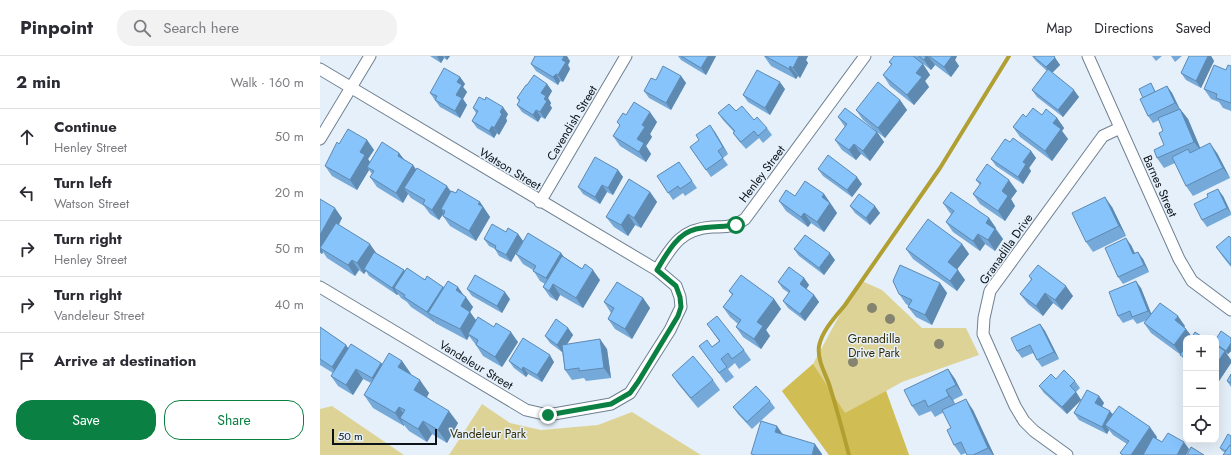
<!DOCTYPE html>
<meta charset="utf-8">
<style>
body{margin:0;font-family:Jost,sans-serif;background:#f2f2f3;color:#2b2b33}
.controls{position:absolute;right:12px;bottom:12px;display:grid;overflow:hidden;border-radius:8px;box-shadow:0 4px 16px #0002}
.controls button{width:36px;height:36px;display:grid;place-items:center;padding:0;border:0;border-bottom:1px solid #e1e1e2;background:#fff;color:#2b2b33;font:20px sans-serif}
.scale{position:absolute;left:12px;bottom:10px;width:105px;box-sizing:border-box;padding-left:4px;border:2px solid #0b1218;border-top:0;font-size:11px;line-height:14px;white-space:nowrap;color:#0b1218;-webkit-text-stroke:3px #e5f0fb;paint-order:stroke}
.stop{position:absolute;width:12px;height:12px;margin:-9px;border:3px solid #0b8043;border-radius:50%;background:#fff}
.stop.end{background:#0b8043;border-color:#fff;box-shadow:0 1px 4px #0008}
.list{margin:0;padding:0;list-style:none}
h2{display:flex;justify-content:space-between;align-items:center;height:52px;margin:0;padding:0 16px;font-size:17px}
h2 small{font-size:13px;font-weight:400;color:#7c7c81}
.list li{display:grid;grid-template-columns:26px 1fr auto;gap:12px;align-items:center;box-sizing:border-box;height:56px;padding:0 16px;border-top:1px solid #e1e1e2}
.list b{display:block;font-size:15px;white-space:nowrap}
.list p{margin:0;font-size:13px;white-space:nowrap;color:#7c7c81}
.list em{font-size:13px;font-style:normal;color:#7c7c81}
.actions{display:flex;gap:8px;padding:12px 16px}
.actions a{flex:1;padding:9px 0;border:1px solid #0b8043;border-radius:16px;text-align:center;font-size:14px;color:#0b8043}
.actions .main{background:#0b8043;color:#fff}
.icon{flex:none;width:22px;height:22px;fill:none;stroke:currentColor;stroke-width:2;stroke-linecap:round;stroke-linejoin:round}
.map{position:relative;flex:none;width:911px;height:399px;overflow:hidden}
header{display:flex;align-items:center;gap:24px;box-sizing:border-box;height:56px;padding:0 20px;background:#fff;border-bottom:1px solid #e1e1e2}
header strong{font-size:19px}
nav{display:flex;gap:22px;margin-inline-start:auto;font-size:14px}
.search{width:280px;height:36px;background:#f2f2f3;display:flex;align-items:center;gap:10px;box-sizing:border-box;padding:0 14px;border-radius:16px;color:#7c7c81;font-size:15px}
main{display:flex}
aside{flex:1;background:#fff}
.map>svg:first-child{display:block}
.green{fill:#ded397}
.forest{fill:#d0bd53}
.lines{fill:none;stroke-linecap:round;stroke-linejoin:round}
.stream{stroke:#b29f31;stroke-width:4}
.street-casing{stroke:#6f8090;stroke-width:13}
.street{stroke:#fff;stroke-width:11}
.tree{fill:#848471}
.wall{fill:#74a9d9}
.shaded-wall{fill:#5e89b0}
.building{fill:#87c4fc;stroke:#5e89b0}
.route{stroke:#0b8043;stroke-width:5}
.labels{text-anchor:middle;stroke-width:3;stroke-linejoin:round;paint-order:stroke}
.street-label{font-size:12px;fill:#0b1218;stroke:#e5f0fb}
.park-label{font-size:12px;fill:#342c00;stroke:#e5f0fb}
</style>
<header>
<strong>Pinpoint</strong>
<div class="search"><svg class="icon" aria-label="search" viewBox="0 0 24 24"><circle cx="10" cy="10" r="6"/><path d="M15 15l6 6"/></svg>Search here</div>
<nav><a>Map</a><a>Directions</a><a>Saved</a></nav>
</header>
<main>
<aside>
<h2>2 min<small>Walk · 160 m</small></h2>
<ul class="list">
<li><svg class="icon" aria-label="ahead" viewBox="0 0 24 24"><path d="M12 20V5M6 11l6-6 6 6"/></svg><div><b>Continue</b><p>Henley Street</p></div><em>50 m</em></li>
<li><svg class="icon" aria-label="left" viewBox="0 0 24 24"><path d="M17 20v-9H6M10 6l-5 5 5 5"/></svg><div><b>Turn left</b><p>Watson Street</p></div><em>20 m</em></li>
<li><svg class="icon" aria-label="right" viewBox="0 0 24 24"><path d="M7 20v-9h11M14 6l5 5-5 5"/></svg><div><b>Turn right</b><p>Henley Street</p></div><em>50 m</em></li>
<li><svg class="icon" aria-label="right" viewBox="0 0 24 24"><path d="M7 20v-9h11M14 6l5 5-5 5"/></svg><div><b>Turn right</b><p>Vandeleur Street</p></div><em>40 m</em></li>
<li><svg class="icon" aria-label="arrive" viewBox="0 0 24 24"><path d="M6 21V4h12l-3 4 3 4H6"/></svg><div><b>Arrive at destination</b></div></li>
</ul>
<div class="actions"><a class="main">Save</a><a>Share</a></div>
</aside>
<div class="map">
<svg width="911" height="399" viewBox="0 0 911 399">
<rect width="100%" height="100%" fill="#e5f0fb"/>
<!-- green -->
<g class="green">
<polygon points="542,225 562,234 602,272 646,272 659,299 582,326 566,335 589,399 509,399 462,335 493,308 525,249"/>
<polygon points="162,348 190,367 221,374 278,369 312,356 381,399 129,399"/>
<polygon points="12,350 84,399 0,399 0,353"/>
</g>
<!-- forest -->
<polygon class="forest" points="493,308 525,357 566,335 589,399 509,399 462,335"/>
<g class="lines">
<!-- stream -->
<path class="stream" d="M529,399C523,376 517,354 510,331C506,318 497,305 499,290C502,275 515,261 525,249L620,112L689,0"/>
<defs>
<g id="street">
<polyline points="768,0 859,203 872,225 911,254"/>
<polyline points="0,13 337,214 356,230 360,241 361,251 350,274 310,337 291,348 228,359 206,354 0,231"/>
<polyline points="0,83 50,0"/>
<polyline points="220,146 306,0"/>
<path d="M337,214C352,190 361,173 392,171C405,171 414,171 425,163L545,0"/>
<polyline points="747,399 714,375 704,365 695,350 663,278 664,262 670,235 783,80 800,72"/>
</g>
</defs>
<!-- street casing -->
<use href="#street" class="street-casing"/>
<!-- street -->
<use href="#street" class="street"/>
</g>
<!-- trees -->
<g class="tree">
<circle cx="552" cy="252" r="5"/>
<circle cx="570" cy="263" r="5"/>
<circle cx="619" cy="288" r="5"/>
<circle cx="533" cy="306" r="5"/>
</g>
<!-- wall -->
<g class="wall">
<polygon points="110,0 130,0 127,4 124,2 121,7"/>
<polygon points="358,0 396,0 386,19 361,4"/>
<polygon points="444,0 488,0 486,4 488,7 480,22 478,20 476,23 451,10"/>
<polygon points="574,0 637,0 635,4 639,10 631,21 615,9 611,14 597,3 603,8 610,19 605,25 609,31 594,49 570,30 563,19 571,9 569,6"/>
<polygon points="712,0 734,0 740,9 732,17 759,41 743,61 717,41 712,34 727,15 716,5"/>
<polygon points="832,0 842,0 836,5"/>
<polygon points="851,0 862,0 855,6"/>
<polygon points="869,0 891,0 894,5 881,32 866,24 861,17"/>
<polygon points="250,5 248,9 250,13 243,26 240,25 238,29 216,15 211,8"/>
<polygon points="911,10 911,55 903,52 899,46 891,43 884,33"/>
<polygon points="361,20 366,27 351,54 329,42 324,35 336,24"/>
<polygon points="140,21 145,28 143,31 147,36 143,43 147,49 140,62 120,51 110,37"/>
<polygon points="227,28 232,35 228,42 231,47 230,49 232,52 225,63 221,61 218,66 202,56 197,49 199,45 197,42 207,29"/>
<polygon points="847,30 852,37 860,53 868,63 880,92 897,97 910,122 873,140 866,130 855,107 844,112 837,102 844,89 843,75 839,64 833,67 828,60 823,42 833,31 836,36"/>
<polygon points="465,33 450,59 428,46 423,39"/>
<polygon points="580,44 587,54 565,82 557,76 564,86 550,105 541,98 536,104 522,94 515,84 525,71 518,61 555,74 543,64 536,54"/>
<polygon points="153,52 188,58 186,62 187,65 179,79 177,77 174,82 157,72 152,65 156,57"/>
<polygon points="416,55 434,64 447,72 452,79 443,87 439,82 426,93 418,84 413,77 414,76 403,64 398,57"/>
<polygon points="306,59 337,66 330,78 332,81 326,90 331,98 326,106 300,90 293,80 300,70 297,66"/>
<polygon points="722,59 737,62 744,72 742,75 748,83 732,105 700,81 693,71 706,61"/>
<polygon points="395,76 408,98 403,102 408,109 391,121 370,91"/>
<polygon points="47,84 54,94 48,103 50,106 79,97 84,104 93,109 96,113 131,135 136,137 160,146 170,161 156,185 130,170 123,160 124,158 124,157 119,164 110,158 104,150 91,142 88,138 83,147 57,131 50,121 52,118 49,114 37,134 12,120 5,110 19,88"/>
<polygon points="690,86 711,95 716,102 709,112 711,115 703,128 676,110 671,103"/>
<polygon points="359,106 377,132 365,140 363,137 353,144 337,120"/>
<polygon points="498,113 542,128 532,141 503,120"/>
<polygon points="298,114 303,121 293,139 287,136 280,148 263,138 258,131"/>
<polygon points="656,124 697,135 691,143 695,150 685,165 660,148 653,138 660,129"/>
<polygon points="330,136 337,146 321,172 315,169 308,180 294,171 286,161"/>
<polygon points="504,138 517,157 504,176 491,167 488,171 466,155 459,145 475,140"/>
<polygon points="903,140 911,157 911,159 887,171 882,164 888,141"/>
<polygon points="0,143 22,162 19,169 56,197 84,214 85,215 124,231 143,239 153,251 150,256 156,264 198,286 182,311 163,300 156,289 149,280 147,284 115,267 114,265 114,266 91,251 87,246 81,242 78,238 77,239 49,220 46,215 44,218 39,214 35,220 7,202 3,196 2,198 0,197"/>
<polygon points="623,147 669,162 683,183 675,195 665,188 660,195 633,176 626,166 631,158 630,157"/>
<polygon points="530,150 560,157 550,169 535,157"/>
<polygon points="792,151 806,180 773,196 766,186"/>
<polygon points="186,176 198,178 203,185 191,206 179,200 175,193 169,190 164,183"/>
<polygon points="911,182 911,211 903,201 896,191"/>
<polygon points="642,188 649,198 637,213 645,224 637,235 593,203 586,193"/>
<polygon points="811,189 815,197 823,203 829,216 803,228 798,221"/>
<polygon points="474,193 515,204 504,219 479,200"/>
<polygon points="241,197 244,201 280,224 263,252 240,239 237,245 230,241 223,231 225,228 220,225 213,214 203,208 196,198"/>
<polygon points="709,220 753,240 742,254 733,247 723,260 708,248 700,238 711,224"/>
<polygon points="484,222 489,229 486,233 494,239 499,246 485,265 468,252 463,245 469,237 463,233 458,226"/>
<polygon points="620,227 627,237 612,269 596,261 588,251 589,250 586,248 579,238"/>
<polygon points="821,232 831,258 865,270 864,271 872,281 884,282 866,282 866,307 861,299 831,277 824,267 827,264 817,268 813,263 803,267 798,260"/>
<polygon points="147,233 190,243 182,257 152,240"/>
<polygon points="409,235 454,243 461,253 446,274 450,280 441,293 423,281 416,271 418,268 410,261 403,251 412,239"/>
<polygon points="323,242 330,252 312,283 295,273 288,263 291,257 284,246"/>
<polygon points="387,268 424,294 431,304 419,313 415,307 408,313 414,321 406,327 379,290 392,291 399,285"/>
<polygon points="720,268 725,275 739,303 722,311 717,304 713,297 702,302 697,295"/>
<polygon points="0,271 26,289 28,292 63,308 82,305 91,318 90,318 109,337 107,341 138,367 127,387 112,378 107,386 89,375 84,369 84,370 53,352 44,339 51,327 43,323 33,339 18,330 11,320 13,317 0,309"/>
<polygon points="248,272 253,279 247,288 287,293 291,322 266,325 264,322 252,324 245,314 242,295 242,296 230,287 225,280"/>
<polygon points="911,282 911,295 908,298 906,297 911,304 911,307 897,328 896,327 896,283"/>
<polygon points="189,305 234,306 222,326 208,318 206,321 194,312"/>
<polygon points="628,313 635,323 643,339 633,344 635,348 653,354 674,399 647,399 646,397 641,399 634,389 631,372 624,356 615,361 611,355 599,360 592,350"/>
<polygon points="911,318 911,331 907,325"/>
<polygon points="352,319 393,324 400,334 378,352 359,329"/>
<polygon points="736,323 755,325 760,332 756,336 761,344 747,358 724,337 719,330"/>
<polygon points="779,340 784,347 782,350 793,358 837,381 836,382 842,386 869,393 866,399 802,399 800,397 807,388 793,379 789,374 787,378 759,364 754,357"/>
<polygon points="450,345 455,352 432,373 418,358 413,351"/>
<polygon points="900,392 911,399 902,395"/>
</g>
<!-- shaded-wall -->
<g class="shaded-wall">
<polygon points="117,0 123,0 124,2 121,7"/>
<polygon points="125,0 130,0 127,4"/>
<polygon points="244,0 247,0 250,5 248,9 250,13 243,26 238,19 242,4"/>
<polygon points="388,0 396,0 386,19 381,12"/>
<polygon points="479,0 488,0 486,4 488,7 480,22 473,12"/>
<polygon points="606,0 608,0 615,9 611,14 604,4"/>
<polygon points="629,0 637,0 635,4 639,10 631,21 624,11"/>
<polygon points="888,0 891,0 894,5 881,32 876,25"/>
<polygon points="735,2 740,9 731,18 726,11"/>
<polygon points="603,8 610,19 605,25 609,31 594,49 587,39 596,17"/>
<polygon points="470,10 478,20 476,23 469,13"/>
<polygon points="236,18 240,25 238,29 233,21"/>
<polygon points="361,20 366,27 351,54 346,47"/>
<polygon points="140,21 145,28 143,31 147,36 143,43 147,49 140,62 135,55 137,26"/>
<polygon points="460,26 465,33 450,59 445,52"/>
<polygon points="227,28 232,35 228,42 231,47 230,49 232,52 225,63 220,56 224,43 221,37"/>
<polygon points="847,30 852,37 860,54 855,47"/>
<polygon points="754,34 759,41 743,61 738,54"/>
<polygon points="580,44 587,54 565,82 558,72"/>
<polygon points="183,51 188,58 186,62 187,65 179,79 174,72 180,56"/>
<polygon points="860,53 868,63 882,96 874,86"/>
<polygon points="216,54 221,61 218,66 213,59"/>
<polygon points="330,56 337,66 330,78 332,81 326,90 331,98 326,106 319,96 317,83 322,69"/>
<polygon points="737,62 744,72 742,75 748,83 732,105 725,95 733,67"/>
<polygon points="390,69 395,76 408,98 403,91"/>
<polygon points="172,70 177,77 174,82 169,75"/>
<polygon points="557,76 564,86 550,105 543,95"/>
<polygon points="47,84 54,94 48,103 52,109 47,111 49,114 37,134 30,124 40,96"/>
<polygon points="890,87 897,97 910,122 903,112"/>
<polygon points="534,88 541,98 536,104 529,94"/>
<polygon points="711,95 716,102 709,112 711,115 703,128 698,121 703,106"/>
<polygon points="79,97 87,107 78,100"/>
<polygon points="93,109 100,120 84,132 88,138 83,147 76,137"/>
<polygon points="298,114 303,121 293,139 288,132"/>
<polygon points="537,121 542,128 532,141 527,134"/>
<polygon points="689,124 697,135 691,143 695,150 685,165 678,155 682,135"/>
<polygon points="282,129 287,136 280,148 275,141"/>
<polygon points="127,130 134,140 121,153 124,157 119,164 112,154"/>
<polygon points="898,133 903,140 911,157 907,152"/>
<polygon points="330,136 337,146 321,172 314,162"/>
<polygon points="504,138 517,157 504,176 497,166 502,141"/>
<polygon points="785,141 792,151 806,180 799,170"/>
<polygon points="160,146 170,161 156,185 149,175 158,148"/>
<polygon points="555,150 560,157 550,169 546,162"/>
<polygon points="15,152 22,162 4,194 0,192 3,196 2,198 0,195 0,179"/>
<polygon points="484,157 491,167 488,171 481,161"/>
<polygon points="308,158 315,169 308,180 301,169"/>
<polygon points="669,162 676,172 673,177 666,167"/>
<polygon points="675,173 683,183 675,195 668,184"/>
<polygon points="198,178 203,185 191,206 186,199"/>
<polygon points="658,178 665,188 660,195 653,185"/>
<polygon points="806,182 811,189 818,205 813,198"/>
<polygon points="50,188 57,198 44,213 46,215 44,218 37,207"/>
<polygon points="642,188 649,198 635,216 628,206"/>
<polygon points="818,196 823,203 829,216 824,209"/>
<polygon points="241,197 248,207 233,228 240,239 237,245 229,235 232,231 226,222"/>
<polygon points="510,197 515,204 504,219 499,212"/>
<polygon points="32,204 39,214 35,220 28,209"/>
<polygon points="84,214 89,221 74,232 78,238 77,239 72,232"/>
<polygon points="273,214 280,224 263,252 256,242"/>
<polygon points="638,214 645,224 637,235 630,225"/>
<polygon points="484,222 489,229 485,235 480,228"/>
<polygon points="816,225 821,232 833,262 828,255"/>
<polygon points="620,227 627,237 612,269 605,259"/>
<polygon points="746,230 753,240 742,254 735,244"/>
<polygon points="123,231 130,241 108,257 114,265 114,266 107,256"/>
<polygon points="138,231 145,241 136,234"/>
<polygon points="185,236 190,243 182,257 177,250"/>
<polygon points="725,237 733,247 723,260 716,250"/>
<polygon points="494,239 499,246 485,265 480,258"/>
<polygon points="146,241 153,251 150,256 157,266 148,278 149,280 147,284 140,273 141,250"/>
<polygon points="323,242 330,252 312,283 305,273"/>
<polygon points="454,243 461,253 446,274 450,280 441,293 434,283 437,266"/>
<polygon points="858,260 865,270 862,274 855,264"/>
<polygon points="720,268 725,275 739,303 734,296"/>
<polygon points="248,272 253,279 242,296 237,289"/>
<polygon points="866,273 873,282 866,282 866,293 861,299 854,289"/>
<polygon points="191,276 198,286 182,311 175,301"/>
<polygon points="280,283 287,293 291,322 284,312"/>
<polygon points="911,287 911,294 910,293 911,295 908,298 906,295"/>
<polygon points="26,289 33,299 19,321 12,311"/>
<polygon points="905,295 911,304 911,307 897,328 896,326 896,309"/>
<polygon points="230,299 234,306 222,326 217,319"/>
<polygon points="82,305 91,318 87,324 78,311"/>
<polygon points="61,307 68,317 59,332 52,322"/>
<polygon points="203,311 208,318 206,321 202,314"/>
<polygon points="36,313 43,323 33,339 26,329"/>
<polygon points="628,313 635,323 643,339 636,329"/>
<polygon points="100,324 109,337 103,347 94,334"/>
<polygon points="626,334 633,344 636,350 629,340"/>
<polygon points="756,336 761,344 747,358 742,351"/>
<polygon points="779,340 784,347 780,354 775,347"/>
<polygon points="646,343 653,354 674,399 673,399 668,392"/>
<polygon points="79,351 88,364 80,362 84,369 84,370 75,357"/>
<polygon points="129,355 138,367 127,387 118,374"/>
<polygon points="790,355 795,362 785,369 789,374 787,378 782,371"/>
<polygon points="103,365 112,378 107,386 98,373"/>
<polygon points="457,370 464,380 455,376"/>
<polygon points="830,371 837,381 825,399 811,399"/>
<polygon points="864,386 869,393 866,399 857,399"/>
<polygon points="495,388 502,398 502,399 492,399"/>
</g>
<!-- building -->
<g class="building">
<polygon points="215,0 244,0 242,4 246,6 238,19 236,18 233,21 211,8"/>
<polygon points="361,0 388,0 381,12"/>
<polygon points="445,0 479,0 473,12 470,10 469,13"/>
<polygon points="574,0 593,0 603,8 596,17 602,21 587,39 563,19 572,8 569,6"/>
<polygon points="599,0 606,0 604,4"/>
<polygon points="609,0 632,0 624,11"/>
<polygon points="713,0 734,0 735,2 726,11"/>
<polygon points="869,0 888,0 876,25 861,17"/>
<polygon points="894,9 906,14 908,9 911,10 911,47 896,42 897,38 884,33"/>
<polygon points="343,10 361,20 346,47 324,35 331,22 336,24"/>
<polygon points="124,12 140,21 137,26 142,29 136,39 142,42 135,55 115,44 117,40 110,37"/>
<polygon points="728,13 754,34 738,54 712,34"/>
<polygon points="437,14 460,26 445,52 423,39"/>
<polygon points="214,19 227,28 221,37 226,40 224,43 227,45 220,56 216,54 213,59 197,49 200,44 197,42 206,29 207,29"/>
<polygon points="558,26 580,44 558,72 536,54"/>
<polygon points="831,27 835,36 823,42 819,33"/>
<polygon points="847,30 855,47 828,60 820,43"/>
<polygon points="159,41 165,44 166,41 183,51 180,56 182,58 174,72 172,70 169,75 152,65 158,55 153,52"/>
<polygon points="314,46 330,56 322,69 325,71 317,83 324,87 319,96 293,80 300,69 297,66 303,57 306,59"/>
<polygon points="409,48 416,55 422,50 434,64 437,61 447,72 438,80 434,75 421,86 413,77 415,75 398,57"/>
<polygon points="525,52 557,76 543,95 534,88 529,94 515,84 527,68 518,61"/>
<polygon points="713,52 722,59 726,53 737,62 733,67 741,73 725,95 693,71 703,58 706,61"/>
<polygon points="860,53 874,86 837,102 834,94 844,89 839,77 843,75 838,62"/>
<polygon points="390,69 403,91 398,95 403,102 386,114 370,91 379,84 376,79"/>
<polygon points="28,73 47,84 40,96 45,99 30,124 5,110 17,86 19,88"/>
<polygon points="693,82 711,95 703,106 706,108 698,121 671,103 685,83 690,86"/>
<polygon points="62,86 79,97 78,100 93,109 76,137 50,121 54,115 47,111"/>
<polygon points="890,87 903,112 866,130 852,101 868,93 870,97"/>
<polygon points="508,99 537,121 527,134 498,113"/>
<polygon points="275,101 298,114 288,132 282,129 275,141 258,131"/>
<polygon points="359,106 372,125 360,133 358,130 348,137 337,120"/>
<polygon points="667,108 689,124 682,135 688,140 678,155 653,138 661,127 656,124"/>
<polygon points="97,112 127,130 112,154 103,148 105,144 84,132"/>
<polygon points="309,123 330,136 314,162 308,158 301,169 286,161"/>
<polygon points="485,125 504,138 502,141 510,147 497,166 484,157 481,161 459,145 466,134 475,140"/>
<polygon points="138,133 160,146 158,148 163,151 149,175 123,160 125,155 121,153 131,135 136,137"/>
<polygon points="898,133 907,152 882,164 874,148 888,141 887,138"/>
<polygon points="631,136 669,162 666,167 675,173 668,184 658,178 653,185 626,166 634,155 623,147"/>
<polygon points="539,138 555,150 546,162 530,150"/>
<polygon points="785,141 799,170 766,186 752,157"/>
<polygon points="0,143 15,152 0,179"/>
<polygon points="608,163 642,188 628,206 638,214 630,225 586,193"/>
<polygon points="16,167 50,188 37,207 32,204 28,209 0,192"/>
<polygon points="172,168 186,176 188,172 198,178 186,199 175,193 176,190 164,183"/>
<polygon points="208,177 241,197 226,222 213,215 216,210 196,198"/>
<polygon points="485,179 510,197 499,212 474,193"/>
<polygon points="909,180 911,182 911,209 896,191"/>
<polygon points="806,182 813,198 818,196 824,209 798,221 785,192"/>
<polygon points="54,196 84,214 72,232 44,213"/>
<polygon points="242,200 262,213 265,208 273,214 256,242 233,228 229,235 223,231"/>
<polygon points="580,209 620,227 605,259 588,251 592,244 579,238 573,225"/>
<polygon points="718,209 746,230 735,244 725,237 716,250 700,238 712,223 709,220"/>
<polygon points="469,211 484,222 480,228 494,239 480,258 463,245 470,235 458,226"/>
<polygon points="87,212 105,224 107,220 123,231 107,256 84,241 85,239 74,232"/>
<polygon points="155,219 185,236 177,250 147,233"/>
<polygon points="421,219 454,243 437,266 443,270 434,283 416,271 421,264 403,251 413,238 409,235"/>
<polygon points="128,225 138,231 136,234 146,241 141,250 150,256 140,273 108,257"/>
<polygon points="816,225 828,255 812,261 810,255 798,260 789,236"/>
<polygon points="297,226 323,242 305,273 288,263 294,252 284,246"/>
<polygon points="840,247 858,260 855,264 866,273 854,289 824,267"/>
<polygon points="397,260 424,294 412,303 408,297 401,303 407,311 399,317 379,290 387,284 392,291 400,285 387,268"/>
<polygon points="158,261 174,271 176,267 191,276 175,301 156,289 158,284 148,278"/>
<polygon points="236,263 248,272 237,289 225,280"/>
<polygon points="720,268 734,296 717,304 710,289 697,295 691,282"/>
<polygon points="0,271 26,289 12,311 0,303"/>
<polygon points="901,275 911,282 911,287 906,295 896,288 896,283"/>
<polygon points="875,276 884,282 871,282"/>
<polygon points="203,282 230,299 217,319 203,311 202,314 189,305"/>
<polygon points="280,283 284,312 259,315 259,312 245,314 242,289"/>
<polygon points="31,288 61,307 52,322 36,313 26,329 11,320"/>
<polygon points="896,289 905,295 896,309"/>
<polygon points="866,290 866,302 860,299"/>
<polygon points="69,297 82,305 78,311 100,324 94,334 129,355 118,374 103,365 98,373 80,362 85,354 79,351 75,357 44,339"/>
<polygon points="373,300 393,324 371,342 352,319"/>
<polygon points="628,313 636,329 626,334 629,340 608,351 605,344 592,350 584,334"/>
<polygon points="744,314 755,325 750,330 756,336 742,351 719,330 731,318 736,323"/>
<polygon points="911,318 911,327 907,325"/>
<polygon points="436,330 450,345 427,366 413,351"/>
<polygon points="767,334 779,340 775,347 790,355 782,371 754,357"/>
<polygon points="646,343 668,392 653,399 647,399 641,386 634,389 627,374 631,372 622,354"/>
<polygon points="799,350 830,371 811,399 803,399 800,397 809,385 785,369"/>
<polygon points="441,365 457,370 455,376 495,388 492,399 435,399 431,398"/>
<polygon points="848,377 864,386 857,399 823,399 833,381 842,386"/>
<polygon points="908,378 911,380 911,390 910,389 906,395 900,392"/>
<polygon points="910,389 911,390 911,399 903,399"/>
<polygon points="871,391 884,399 867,399"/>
</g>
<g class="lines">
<!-- route -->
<path class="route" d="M228,359L291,348L310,337L318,326L358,260L361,251L360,241L356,230L337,214C346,199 357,177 376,173C390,170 403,171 416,169"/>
</g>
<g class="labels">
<!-- street labels -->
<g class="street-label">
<text transform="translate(252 67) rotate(-59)" y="4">Cavendish Street</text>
<text transform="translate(190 113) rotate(31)" y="4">Watson Street</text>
<text transform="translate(442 118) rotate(-53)" y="4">Henley Street</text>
<text transform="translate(840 130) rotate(66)" y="4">Barnes Street</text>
<text transform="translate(686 193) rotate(-55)" y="4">Granadilla Drive</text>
<text transform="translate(156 309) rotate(31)" y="4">Vandeleur Street</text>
</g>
<!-- park labels -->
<g class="park-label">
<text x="554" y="287">Granadilla<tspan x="554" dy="14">Drive Park</tspan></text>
<text x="168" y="382">Vandeleur Park</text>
</g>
</g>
</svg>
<div class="controls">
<button>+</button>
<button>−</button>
<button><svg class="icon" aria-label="locate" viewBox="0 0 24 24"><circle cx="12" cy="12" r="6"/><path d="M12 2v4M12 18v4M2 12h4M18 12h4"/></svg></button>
</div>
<div class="scale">50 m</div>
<div class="stop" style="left:416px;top:169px"></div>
<div class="stop end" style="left:228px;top:359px"></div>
</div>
</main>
